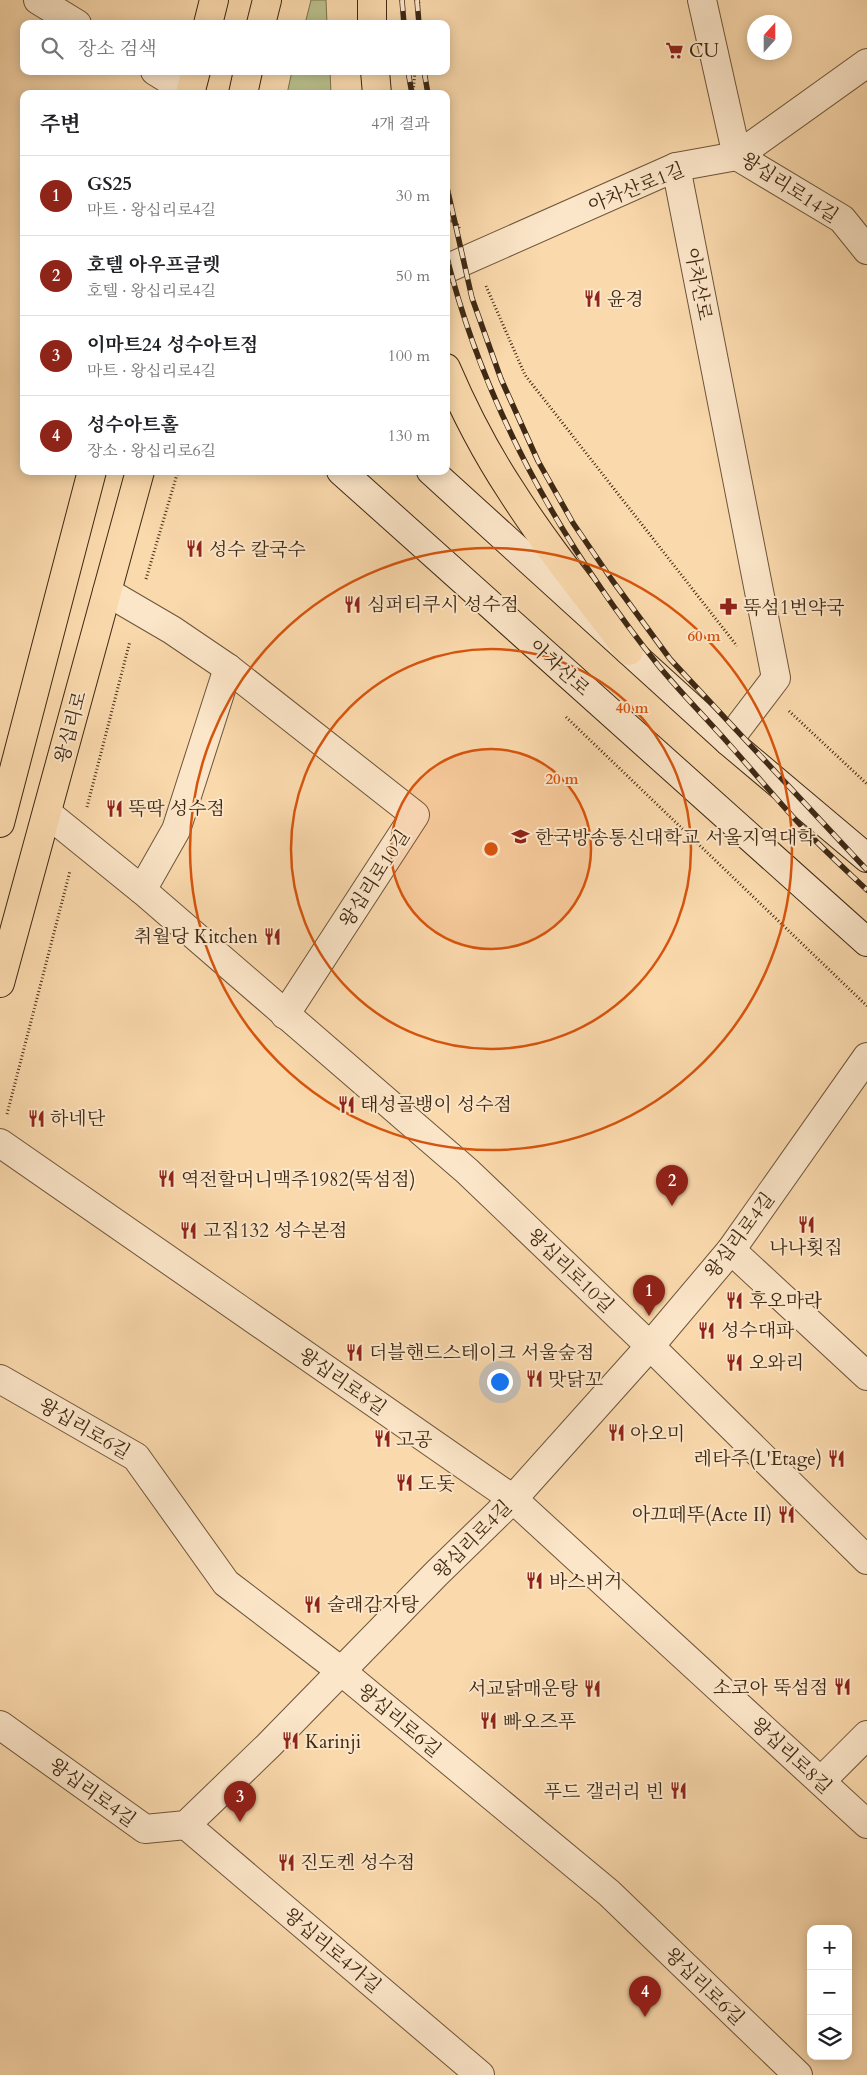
<!DOCTYPE html>
<html lang="ko">
<meta charset="utf-8">
<style>
body{margin:0;font-family:Cardo,"Noto Serif KR",serif;background:#f2f2f2;color:#202124}
.controls{position:absolute;right:15px;bottom:15px;display:grid;overflow:hidden;border-radius:10px;box-shadow:0 2px 12px #0003}
.controls button{width:45px;height:45px;display:grid;place-items:center;padding:0;border:0;border-bottom:1px solid #e0e0e0;background:#fff;color:#202124;font:25px sans-serif}
.compass{position:absolute;left:747px;top:15px;width:45px;height:45px;border-radius:50%;background:#fff;box-shadow:0 2px 12px #0003;rotate:21deg}
.you{position:absolute;left:499px;top:1381px;width:18px;height:18px;margin:-12px;border:4px solid #fff;border-radius:50%;background:#1a73e8;box-shadow:0 0 0 8px #1a73e833}
.badge{display:grid;place-items:center;width:32px;height:32px;border-radius:50%;background:#8f2418;color:#fff;font-size:16px;font-weight:700}
.pin{position:absolute;translate:-50% -41px;filter:drop-shadow(0 1px 2px #0008)}
.pin::after{content:'';position:absolute;top:26px;width:18px;height:15px;background:inherit;clip-path:polygon(0 0,100% 0,50% 100%)}
.list{margin:0;padding:0;list-style:none}
h2{display:flex;justify-content:space-between;align-items:center;height:65px;margin:0;padding:0 20px;font-size:21px}
h2 small{font-size:16px;font-weight:400;color:#757577}
.list li{display:grid;grid-template-columns:32px 1fr auto;gap:15px;align-items:center;box-sizing:border-box;height:80px;padding:0 20px;border-top:1px solid #e0e0e0}
.list b{display:block;font-size:19px;white-space:nowrap}
.list p{margin:0;font-size:16px;white-space:nowrap;color:#757577}
.list em{font-size:16px;font-style:normal;color:#757577}
.icon{flex:none;width:28px;height:28px;fill:none;stroke:currentColor;stroke-width:2;stroke-linecap:round;stroke-linejoin:round}
.map{position:relative;flex:none;width:867px;height:2075px;overflow:hidden}
.search{position:absolute;background:#fff;box-shadow:0 2px 12px #0003;left:20px;top:20px;width:430px;height:55px;display:flex;align-items:center;gap:12px;box-sizing:border-box;padding:0 18px;border-radius:10px;color:#757577;font-size:19px}
.panel{position:absolute;background:#fff;box-shadow:0 2px 12px #0003;left:20px;top:90px;width:430px;height:385px;border-radius:10px}
.map>svg:first-child{display:block}
.green{fill:#bbc08c;stroke:#7c7450}
.lines{fill:none;stroke-linecap:round;stroke-linejoin:round}
.street-casing{stroke:#6d553a;stroke-width:30}
.secondary-casing{stroke:#3e2914;stroke-width:30}
.primary-casing{stroke:#3e2914;stroke-width:30}
.path{stroke:#3e2914;stroke-width:3;stroke-dasharray:1 2.5;stroke-linecap:butt}
.street{stroke:#fce6c9;stroke-width:28}
.secondary{stroke:#fce6c9;stroke-width:28}
.primary{stroke:#fad9ac;stroke-width:28}
.rail-casing{stroke:#3e2914;stroke-width:5.5}
.rail{stroke:#fce6c9;stroke-width:4;stroke-dasharray:11;stroke-linecap:butt}
.ring{fill:none;stroke:#d7540d;stroke-width:2.5}
.labels{text-anchor:middle;stroke-width:4;stroke-linejoin:round;paint-order:stroke}
.poi-label{font-size:19px;fill:#3e2914;stroke:#fce6c9;text-anchor:start}
.street-label{font-size:19px;fill:#3e2914;stroke:#fce6c9}
.centre{fill:#d7540d;stroke:#fce6c9;stroke-width:2.5}
.ring-label{font-size:15px;text-anchor:middle;font-weight:bold;fill:#d7540d;stroke:#fce6c9;stroke-width:4;stroke-linejoin:round;paint-order:stroke}
</style>
<div class="map">
<svg width="867" height="2075" viewBox="0 0 867 2075">
<rect width="100%" height="100%" fill="#fad9ac"/>
<filter id="stains"><feTurbulence type="fractalNoise" baseFrequency=".004" numOctaves="4"/><feColorMatrix values="0 0 0 0 .2 0 0 0 0 .09 0 0 0 0 .02 0 0 0 .5 -.17"/></filter>
<radialGradient id="worn" r=".72"><stop offset=".6" stop-color="#630" stop-opacity="0"/><stop offset="1" stop-color="#630" stop-opacity=".3"/></radialGradient>
<!-- green -->
<g class="green">
<polygon points="311,0 326,0 327,24 305,24"/>
<polygon points="292,71 330,71 331,94 287,94"/>
</g>
<g class="lines">
<defs>
<g id="street">
<polyline points="38,0 77,24"/>
<polyline points="702,0 737,156 842,219 867,250"/>
<polyline points="155,71 192,94"/>
<polyline points="676,167 776,678 728,741"/>
<polyline points="446,269 676,167 737,156 867,63"/>
<polyline points="107,592 172,630 228,668 415,815 285,1015"/>
<polyline points="47,813 142,890 467,1171 650,1346 867,1560"/>
<polyline points="142,890 176,830 228,668"/>
<polyline points="0,1143 513,1499 867,1824"/>
<polyline points="731,1250 867,1376"/>
<polyline points="0,1379 136,1457 226,1583 341,1671 609,1893 798,2075"/>
<polyline points="0,1725 145,1829 186,1825 268,1746 436,1574 513,1499 650,1346 731,1250 867,1057"/>
<polyline points="821,1781 867,1735"/>
<polyline points="186,1825 480,2075"/>
</g>
<g id="secondary">
<polyline points="341,471 867,942"/>
<polyline points="431,471 728,741 867,858"/>
</g>
<g id="primary">
<polyline points="372,0 372,24"/>
<polyline points="208,24 214,0"/>
<polyline points="261,24 267,0"/>
<polyline points="375,71 377,94"/>
<polyline points="190,94 196,71"/>
<polyline points="243,94 248,71"/>
<path d="M446,368C464,410 485,451 510,489C546,546 589,598 629,651"/>
<polyline points="0,823 92,471"/>
<polyline points="0,983 140,471"/>
</g>
</defs>
<!-- street casing -->
<use href="#street" class="street-casing"/>
<!-- secondary casing -->
<use href="#secondary" class="secondary-casing"/>
<!-- primary casing -->
<use href="#primary" class="primary-casing"/>
<!-- path -->
<g class="path">
<polyline points="418,24 419,0"/>
<polyline points="413,94 415,71"/>
<polyline points="446,192 456,221 446,221"/>
<polyline points="456,221 460,230"/>
<polyline points="486,286 525,375 737,646"/>
<polyline points="146,579 178,471"/>
<polyline points="789,711 867,784"/>
<polyline points="566,717 867,1006"/>
<polyline points="87,807 130,641"/>
<polyline points="7,1114 70,871"/>
</g>
<!-- street -->
<use href="#street" class="street"/>
<!-- secondary -->
<use href="#secondary" class="secondary"/>
<!-- primary -->
<use href="#primary" class="primary"/>
<defs>
<g id="rail">
<polyline points="402,0 404,24"/>
<polyline points="417,0 419,24"/>
<polyline points="408,71 412,94"/>
<polyline points="424,71 428,94"/>
<polyline points="446,183 472,298 501,379 538,461 573,523 612,580 670,659 867,870"/>
<path d="M446,254C484,407 560,542 658,665C680,692 705,717 728,743C755,773 780,804 808,833C827,853 847,871 867,890"/>
</g>
</defs>
<!-- rail casing -->
<use href="#rail" class="rail-casing"/>
<!-- rail -->
<use href="#rail" class="rail"/>
</g>
<!-- distance rings -->
<circle cx="491" cy="849" r="100" fill="#d7540d" fill-opacity=".12"/>
<g class="ring">
<circle cx="491" cy="849" r="100"/>
<circle cx="491" cy="849" r="200"/>
<circle cx="491" cy="849" r="301"/>
</g>
<!-- icons -->
<defs>
<symbol id="supermarket-bare" viewBox="-9 -9 18 18"><path d="M-6-5.5h2.5l.6 2H6L4.5 2H-2.5L-4.4-4H-6ZM-1.5 3.2a1.3 1.3 0 1 0 .1 0ZM3 3.2a1.3 1.3 0 1 0 .1 0Z" fill="#8f2418" stroke="#fce6c9" stroke-width="2.5" paint-order="stroke"/></symbol>
<symbol id="restaurant-bare" viewBox="-9 -9 18 18"><path d="M-5-6h1v4h1v-4h1v4h1v-4h1v5L-1.5 .5V6h-2V.5L-5-1ZM5-6V6H3V1.5H1.5Q1.5-4 5-6Z" fill="#8f2418" stroke="#fce6c9" stroke-width="2.5" paint-order="stroke"/></symbol>
<symbol id="pharmacy-bare" viewBox="-9 -9 18 18"><path d="M-2-6h4v4h4v4h-4v4h-4v-4h-4v-4h4Z" fill="#8f2418" stroke="#fce6c9" stroke-width="2.5" paint-order="stroke"/></symbol>
<symbol id="university-bare" viewBox="-9 -9 18 18"><path d="M0-5L7-2L0 1L-7-2ZM-4 1L0 2.5L4 1V4Q0 6-4 4Z" fill="#8f2418" stroke="#fce6c9" stroke-width="2.5" paint-order="stroke"/></symbol>
</defs>
<g fill-rule="evenodd">
<use href="#supermarket-bare" x="662" y="38" width="25" height="25"/>
<use href="#restaurant-bare" x="580" y="286" width="25" height="25"/>
<use href="#restaurant-bare" x="182" y="536" width="25" height="25"/>
<use href="#restaurant-bare" x="340" y="592" width="25" height="25"/>
<use href="#pharmacy-bare" x="716" y="594" width="25" height="25"/>
<use href="#restaurant-bare" x="102" y="796" width="25" height="25"/>
<use href="#university-bare" x="508" y="824" width="25" height="25"/>
<use href="#restaurant-bare" x="260" y="924" width="25" height="25"/>
<use href="#restaurant-bare" x="334" y="1092" width="25" height="25"/>
<use href="#restaurant-bare" x="24" y="1106" width="25" height="25"/>
<use href="#restaurant-bare" x="154" y="1166" width="25" height="25"/>
<use href="#restaurant-bare" x="794" y="1212" width="25" height="25"/>
<use href="#restaurant-bare" x="176" y="1218" width="25" height="25"/>
<use href="#restaurant-bare" x="722" y="1288" width="25" height="25"/>
<use href="#restaurant-bare" x="694" y="1318" width="25" height="25"/>
<use href="#restaurant-bare" x="342" y="1340" width="25" height="25"/>
<use href="#restaurant-bare" x="722" y="1350" width="25" height="25"/>
<use href="#restaurant-bare" x="522" y="1366" width="25" height="25"/>
<use href="#restaurant-bare" x="604" y="1420" width="25" height="25"/>
<use href="#restaurant-bare" x="370" y="1426" width="25" height="25"/>
<use href="#restaurant-bare" x="824" y="1446" width="25" height="25"/>
<use href="#restaurant-bare" x="392" y="1470" width="25" height="25"/>
<use href="#restaurant-bare" x="774" y="1502" width="25" height="25"/>
<use href="#restaurant-bare" x="522" y="1568" width="25" height="25"/>
<use href="#restaurant-bare" x="300" y="1592" width="25" height="25"/>
<use href="#restaurant-bare" x="830" y="1674" width="25" height="25"/>
<use href="#restaurant-bare" x="580" y="1676" width="25" height="25"/>
<use href="#restaurant-bare" x="476" y="1708" width="25" height="25"/>
<use href="#restaurant-bare" x="278" y="1728" width="25" height="25"/>
<use href="#restaurant-bare" x="666" y="1778" width="25" height="25"/>
<use href="#restaurant-bare" x="274" y="1850" width="25" height="25"/>
</g>
<g class="labels">
<!-- poi labels -->
<g class="poi-label">
<text x="689" y="57">CU</text>
<text x="607" y="306">윤경</text>
<text x="209" y="556">성수 칼국수</text>
<text x="367" y="611">심퍼티쿠시 성수점</text>
<text x="743" y="614">뚝섬1번약국</text>
<text x="128" y="815">뚝딱 성수점</text>
<text x="535" y="844">한국방송통신대학교 서울지역대학</text>
<text x="258" y="943" text-anchor="end">취월당 Kitchen</text>
<text x="360" y="1111">태성골뱅이 성수점</text>
<text x="50" y="1125">하네단</text>
<text x="181" y="1186">역전할머니맥주1982(뚝섬점)</text>
<text x="203" y="1237">고집132 성수본점</text>
<text x="806" y="1254" text-anchor="middle">나나횟집</text>
<text x="749" y="1307">후오마라</text>
<text x="721" y="1337">성수대파</text>
<text x="369" y="1359">더블핸드스테이크 서울숲점</text>
<text x="749" y="1369">오와리</text>
<text x="548" y="1386">맛닭꼬</text>
<text x="630" y="1440">아오미</text>
<text x="396" y="1446">고공</text>
<text x="822" y="1465" text-anchor="end">레타주(L'Etage)</text>
<text x="418" y="1490">도돗</text>
<text x="772" y="1521" text-anchor="end">아끄떼뚜(Acte II)</text>
<text x="549" y="1588">바스버거</text>
<text x="327" y="1611">술래감자탕</text>
<text x="828" y="1694" text-anchor="end">소코아 뚝섬점</text>
<text x="578" y="1695" text-anchor="end">서교닭매운탕</text>
<text x="503" y="1728">빠오즈푸</text>
<text x="305" y="1748">Karinji</text>
<text x="664" y="1798" text-anchor="end">푸드 갤러리 빈</text>
<text x="300" y="1869">진도켄 성수점</text>
</g>
<!-- street labels -->
<g class="street-label">
<text transform="translate(636 187) rotate(-22)" y="7">아차산로1길</text>
<text transform="translate(790 187) rotate(33)" y="7">왕십리로14길</text>
<text transform="translate(699 284) rotate(79)" y="7">아차산로</text>
<text transform="translate(560 667) rotate(42)" y="7">아차산로</text>
<text transform="translate(70 727) rotate(-75)" y="7">왕십리로</text>
<text transform="translate(374 878) rotate(-57)" y="7">왕십리로10길</text>
<text transform="translate(739 1235) rotate(-53)" y="7">왕십리로4길</text>
<text transform="translate(571 1270) rotate(44)" y="7">왕십리로10길</text>
<text transform="translate(343 1381) rotate(35)" y="7">왕십리로8길</text>
<text transform="translate(85 1428) rotate(30)" y="7">왕십리로6길</text>
<text transform="translate(472 1539) rotate(-45)" y="7">왕십리로4길</text>
<text transform="translate(400 1720) rotate(40)" y="7">왕십리로6길</text>
<text transform="translate(792 1755) rotate(43)" y="7">왕십리로8길</text>
<text transform="translate(93 1792) rotate(36)" y="7">왕십리로4길</text>
<text transform="translate(333 1950) rotate(40)" y="7">왕십리로4가길</text>
<text transform="translate(705 1986) rotate(44)" y="7">왕십리로6길</text>
</g>
</g>
<circle cx="491" cy="849" r="8" class="centre"/>
<g class="ring-label">
<text x="704" y="641">60 m</text>
<text x="632" y="713">40 m</text>
<text x="562" y="784">20 m</text>
</g>
<rect width="100%" height="100%" filter="url(#stains)"/>
<rect width="100%" height="100%" fill="url(#worn)"/>
</svg>
<div class="controls">
<button>+</button>
<button>−</button>
<button><svg class="icon" aria-label="layers" viewBox="0 0 24 24"><path d="M12 4l9 5-9 5-9-5zM3 14l9 5 9-5"/></svg></button>
</div>
<svg class="compass" viewBox="-18 -18 36 36"><path d="M0-13l5 13h-10z" fill="#e53935"/><path d="M0 13l5-13h-10z" fill="#757577"/></svg>
<div class="you"></div>
<div class="pin badge" style="left:649px;top:1316px">1</div>
<div class="pin badge" style="left:672px;top:1206px">2</div>
<div class="pin badge" style="left:240px;top:1822px">3</div>
<div class="pin badge" style="left:645px;top:2017px">4</div>
<div class="search"><svg class="icon" aria-label="search" viewBox="0 0 24 24"><circle cx="10" cy="10" r="6"/><path d="M15 15l6 6"/></svg>장소 검색</div>
<section class="panel">
<h2>주변<small>4개 결과</small></h2>
<ul class="list">
<li><span class="badge">1</span><div><b>GS25</b><p>마트 · 왕십리로4길</p></div><em>30 m</em></li>
<li><span class="badge">2</span><div><b>호텔 아우프글렛</b><p>호텔 · 왕십리로4길</p></div><em>50 m</em></li>
<li><span class="badge">3</span><div><b>이마트24 성수아트점</b><p>마트 · 왕십리로4길</p></div><em>100 m</em></li>
<li><span class="badge">4</span><div><b>성수아트홀</b><p>장소 · 왕십리로6길</p></div><em>130 m</em></li>
</ul>
</section>
</div>
